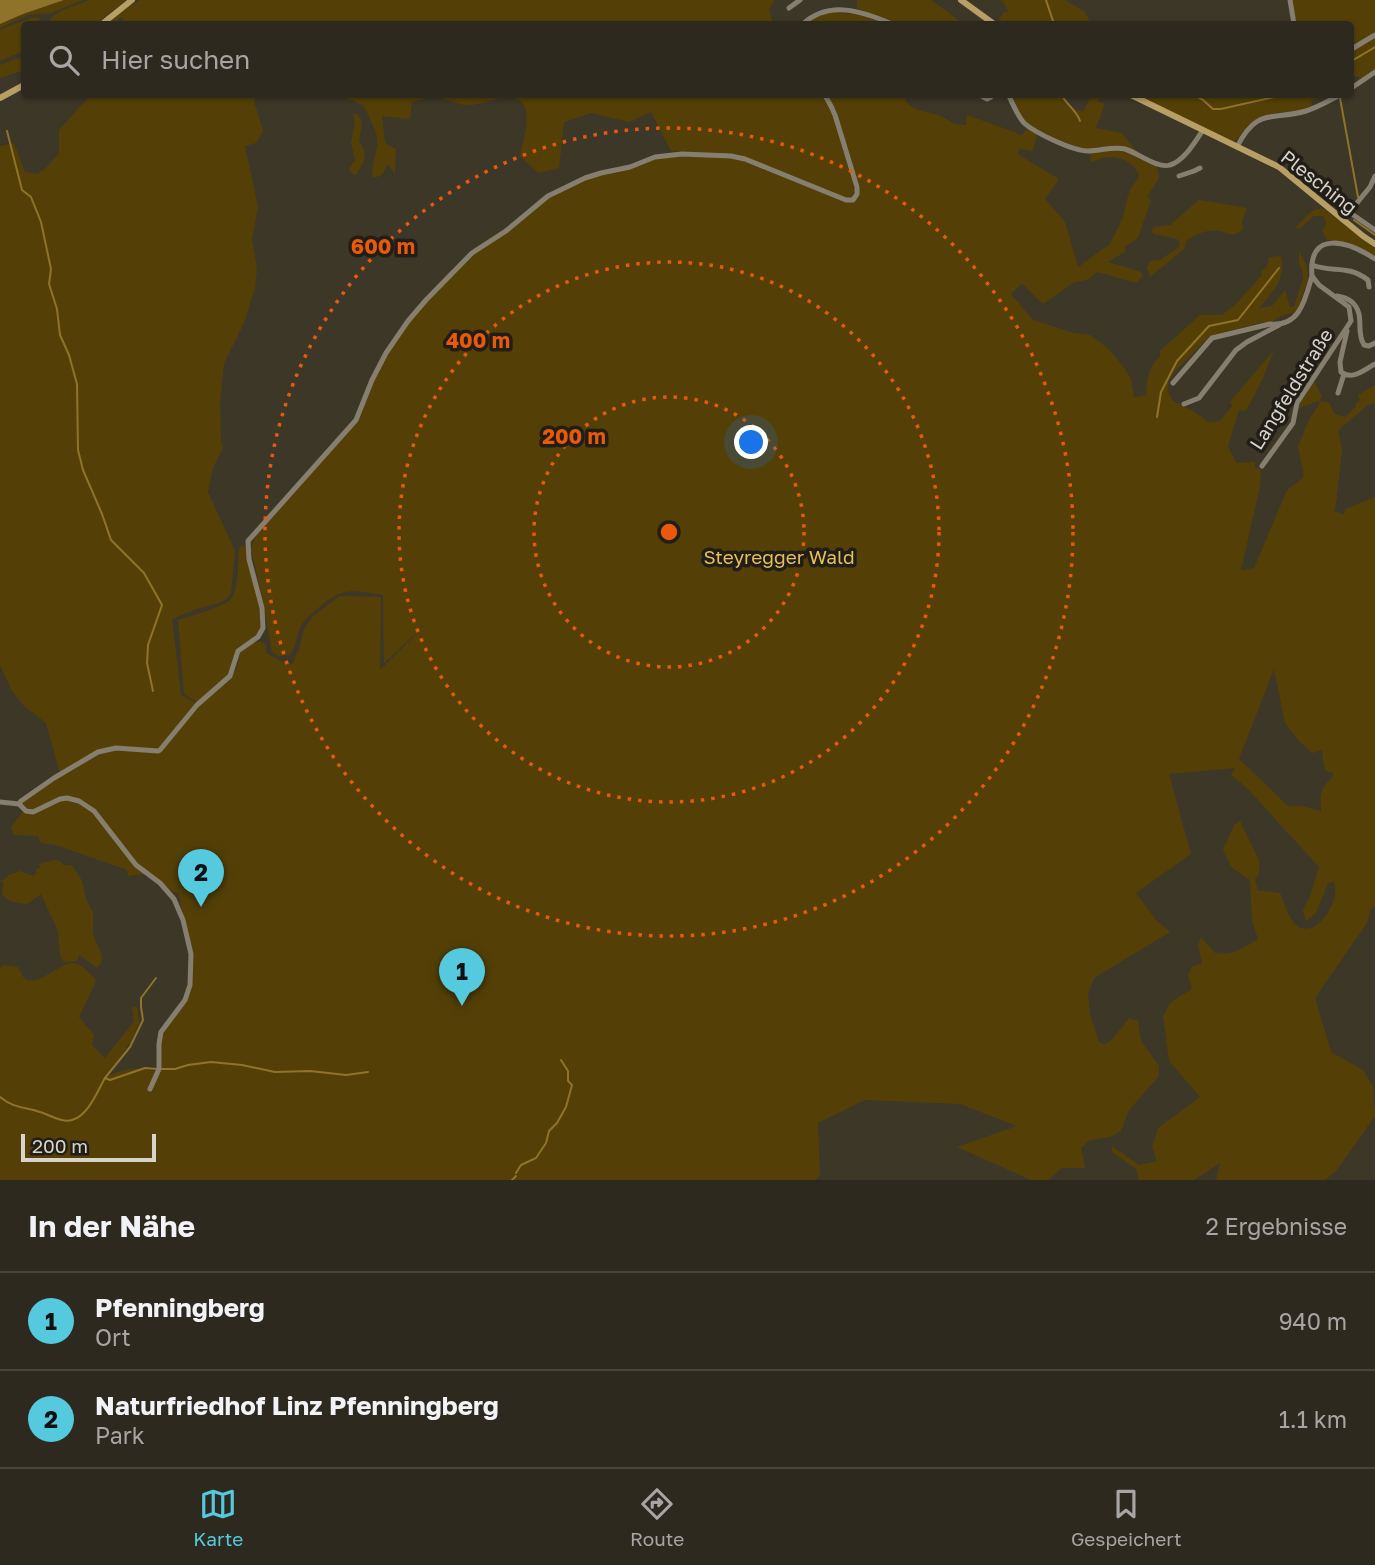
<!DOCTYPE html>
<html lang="de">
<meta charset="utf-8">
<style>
body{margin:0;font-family:"Golos Text",sans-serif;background:#363127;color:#f1f3f6}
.scale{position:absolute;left:21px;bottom:18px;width:135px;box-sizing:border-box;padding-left:7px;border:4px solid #d8d4cb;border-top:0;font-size:19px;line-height:24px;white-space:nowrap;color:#d8d4cb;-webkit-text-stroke:5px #211e18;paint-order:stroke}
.you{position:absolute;left:752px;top:443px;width:24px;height:24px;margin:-18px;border:5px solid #fff;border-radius:50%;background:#1a73e8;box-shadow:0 0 0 10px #1a73e833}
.badge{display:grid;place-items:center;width:46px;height:46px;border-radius:50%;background:#55cadf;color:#111;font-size:23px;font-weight:700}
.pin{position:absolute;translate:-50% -58px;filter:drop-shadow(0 2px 4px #0008)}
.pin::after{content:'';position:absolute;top:37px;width:24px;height:21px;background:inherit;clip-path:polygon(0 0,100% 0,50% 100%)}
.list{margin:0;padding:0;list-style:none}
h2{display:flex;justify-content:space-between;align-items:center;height:91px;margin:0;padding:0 28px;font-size:30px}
h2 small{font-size:23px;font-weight:400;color:#a7a6a4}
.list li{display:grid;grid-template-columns:46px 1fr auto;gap:21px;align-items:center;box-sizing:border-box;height:98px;padding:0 28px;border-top:2px solid #49453c}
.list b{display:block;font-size:26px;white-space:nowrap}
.list p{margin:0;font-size:23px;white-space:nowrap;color:#a7a6a4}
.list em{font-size:23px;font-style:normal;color:#a7a6a4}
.icon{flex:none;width:38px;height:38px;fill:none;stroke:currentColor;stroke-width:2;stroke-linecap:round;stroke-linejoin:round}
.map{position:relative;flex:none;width:1375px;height:1180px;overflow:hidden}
.search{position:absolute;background:#2e291e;box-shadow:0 2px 5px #0004;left:21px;right:21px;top:21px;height:77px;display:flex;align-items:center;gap:18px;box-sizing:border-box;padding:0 24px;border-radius:7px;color:#a7a6a4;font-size:26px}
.sheet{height:287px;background:#2e291e}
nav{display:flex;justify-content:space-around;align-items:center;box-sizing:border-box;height:98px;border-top:2px solid #49453c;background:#2e291e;font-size:19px;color:#a7a6a4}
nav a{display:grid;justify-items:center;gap:4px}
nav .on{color:#55cadf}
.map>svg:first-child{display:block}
.green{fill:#544007;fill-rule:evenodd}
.water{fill:#90732b}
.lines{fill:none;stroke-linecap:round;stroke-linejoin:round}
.stream{stroke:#90732b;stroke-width:2}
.minor{stroke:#867f6f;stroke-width:5}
.major{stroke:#b89f65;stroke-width:6}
.ring{fill:none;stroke:#e8590c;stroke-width:3.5;stroke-dasharray:3.5 7}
.labels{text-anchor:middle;stroke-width:7;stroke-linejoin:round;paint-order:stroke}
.street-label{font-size:19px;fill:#d8d4cb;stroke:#211e18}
.park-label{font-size:19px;fill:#e7bf5b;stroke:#211e18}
.centre{fill:#e8590c;stroke:#211e18;stroke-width:3.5}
.ring-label{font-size:21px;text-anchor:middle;font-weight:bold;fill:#e8590c;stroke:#211e18;stroke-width:7;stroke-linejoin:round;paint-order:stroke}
</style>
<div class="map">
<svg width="1375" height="1180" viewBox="0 0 1375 1180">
<rect width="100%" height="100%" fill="#3d3728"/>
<!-- green -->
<g class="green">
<polygon points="64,0 83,0 51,13 28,15 0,28 0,24 23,14"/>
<path d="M89,0H126L96,24H48C53,10 76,6 89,0Z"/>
<polygon points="140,0 774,0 769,10 773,24 128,24 121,17 114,24 107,24 121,12"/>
<polygon points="857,0 931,0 964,24 894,24 857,8"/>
<polygon points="999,0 1065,0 1085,12 1091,24 1001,24 997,23 1004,12 1007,13 1008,11 1003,1"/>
<polygon points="1291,0 1375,0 1375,32 1351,47 1350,24 1296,24"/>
<polygon points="833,12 849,14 854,12 889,24 805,24 810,19"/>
<polygon points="31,18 43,18 30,24 24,24 24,51 0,61 0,30"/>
<polygon points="1375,36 1375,69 1361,79 1360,77 1353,76 1351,79 1350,52"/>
<polygon points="24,56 24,70 0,78 0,65"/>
<path d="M343,94L821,95L832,112L855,190L851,198H845L763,165L699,152L671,151L651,112L629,122L591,113L564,122L559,168L538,173L520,156C524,136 540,93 502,98C490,100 477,106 465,105C454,104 444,97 433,97C427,97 418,101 412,102L410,119L382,116L385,143L396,149L395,174L388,164L382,175L373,178C370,164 379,151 377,138C375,127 368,116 364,106L343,96Z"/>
<path d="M1234,94L1325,95L1311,101L1312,105L1306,109C1290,113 1270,111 1256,119C1245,124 1243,138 1232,142L1136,95Z"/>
<path d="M92,95H256L254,101L263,131L256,143L245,146L258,207L252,239L257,269L255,288L244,323L224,363L220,402L221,442L223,447L213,468L208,492L235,551L231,593L225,600L221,602L194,610L172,619L181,695L200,705L232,676L237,667L241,650L250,644L259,641L266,644V653L282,662L292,664L299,649L304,629L313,616L340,596L381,597L380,670L428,622L384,663L383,595C353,590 342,586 317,609C312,613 306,618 302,624C296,634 297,645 290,655L278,656L272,652L262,595L251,549L255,537L352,423L371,378L423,300L442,279L473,249L517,220L544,196L601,171L606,175L640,166L656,159L674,156L731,157L757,165L849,202L857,199L860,186L843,138L836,110L826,95H905C906,112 928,110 940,116C953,122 950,124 966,125L967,115L1022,135L1026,129L1037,134L1033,151L1020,149L1017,154L1059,179L1045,199L1065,222L1078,267L1110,244L1123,217L1129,192L1139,176C1137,164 1122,157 1110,157C1104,157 1097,160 1091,162L1090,153L1116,150L1126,152L1157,166L1159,178L1147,197L1151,200L1138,238L1125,247V252L1108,262L1139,271L1143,275L1137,283L1097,272L1089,279L1073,283L1043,304L1022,283L1011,294L1033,320L1074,333L1090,335L1109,349L1125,369L1131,379L1134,398L1146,395C1147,380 1148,366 1160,357V351L1200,315H1222L1236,304L1262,275L1261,271L1267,267L1269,257L1281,256C1286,280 1273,291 1259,308L1272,306L1285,290L1290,307H1294L1303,279L1302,270L1299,264V250L1307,267L1308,279L1297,311L1281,316L1271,322L1259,323L1210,336L1175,371L1168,381L1169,395L1173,401L1195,412L1208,422L1220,421L1233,405L1230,402L1274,350L1263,378L1246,411L1239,410L1228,446L1236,463L1255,462V468L1261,469L1260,486L1241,570L1254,568L1287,490L1304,477L1298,446L1309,420L1320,403L1318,401L1299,408L1300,404L1313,383H1315L1322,397L1319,401L1329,402L1334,414L1345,417L1356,407L1355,404L1360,400L1358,395L1375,385V403L1368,405L1338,430L1342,450L1336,504L1334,511L1344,515L1345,509L1375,497V906L1371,909L1367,923L1315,998L1331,1052L1363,1070L1373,1086L1375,1116L1336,1171L1325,1180H1216L1220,1163L1194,1180H1139L1136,1169L1112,1152V1146L1139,1165L1157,1161L1152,1147L1158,1128L1200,1097L1169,1061L1163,1016L1171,1002L1192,989L1188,975L1192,967L1202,963L1198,945L1201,937L1215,953C1232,956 1244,948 1258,939L1252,921L1250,880L1231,867L1223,850L1234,825L1240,821L1259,860V873L1255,880L1258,891H1264L1280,893C1284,902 1288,917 1295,924C1314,943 1342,901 1334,882L1328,883L1316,913L1306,921L1303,910L1310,896L1319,867L1247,788L1231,775L1235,768L1169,774L1191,854L1136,893L1156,920L1170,932L1094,978L1088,993L1090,1015L1099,1042L1104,1044L1110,1042L1129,1018L1138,1021L1141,1041L1159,1066V1076L1129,1110L1121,1131L1110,1137L1090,1140L1081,1148L1085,1168H1061L1049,1180H1031L957,1147L1017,1126L960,1104L865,1100L818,1123L820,1176L815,1180H0V968L3,965L18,967C20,970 21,974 23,977C38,991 61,958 77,964C84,966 89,974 95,978V983L79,1017L94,1035L92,1045L105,1058L134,1021L132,1007H137L139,1022L131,1041L106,1077C131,1066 134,1068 160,1072C160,1054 159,1035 171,1020C179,1011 186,1006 189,994C201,955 183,930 179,893L173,892L151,873L128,876L127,870L56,845L41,843L38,836L14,835L11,827L23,811V802L60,773L46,723L24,706L12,691L0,665V146L14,143L25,172L37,174L47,167L59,153V130L86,100ZM1274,669L1285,723L1300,742L1313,753L1322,750L1324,765L1326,771L1333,773V777C1320,788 1320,794 1321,811L1302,806H1288L1239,759Z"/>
<polygon points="1012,95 1061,95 1071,108 1083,112 1090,98 1093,99 1096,95 1101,95 1098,101 1105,104 1096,128 1122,133 1136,151 1082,148 1060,141 1029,125 1023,119"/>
<path d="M353,114H357L362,122L359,142C369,152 364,165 355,175L352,174L349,169L355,160L351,143L355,122Z"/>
<path d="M1199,200L1247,208L1242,221L1243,230L1233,235C1213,227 1204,230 1187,240L1184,249L1150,277L1147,267L1150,261L1160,260L1179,247L1180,242L1177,239L1153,234L1152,230L1154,227L1170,225Z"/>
<path d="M1316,209H1324L1375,248V256C1361,248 1344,240 1327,240L1322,231L1326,224L1324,216H1314L1299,229L1296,227L1311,212Z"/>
<path d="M243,545L246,548L263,623L259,634L240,647L228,677L197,702L184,694L178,620C189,616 225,607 231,599C239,589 238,561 239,548Z"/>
<path d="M54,860L60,861L63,865H71L80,877L83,884L86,900L93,912V934L102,956L101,963L97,968L79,955L77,961L64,962L60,956L58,931L41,894L27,904C17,903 8,902 2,894L4,882H0L9,875L20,871L33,876L36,874V869L40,868L39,864Z"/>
</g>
<!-- water -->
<polygon class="water" points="0,0 64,0 23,14 0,24"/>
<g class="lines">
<!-- stream -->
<g class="stream">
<polyline points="1046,0 1054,24"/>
<polyline points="1350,62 1375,47"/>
<path d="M1061,94C1066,104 1077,111 1080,121"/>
<polyline points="1193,94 1203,100 1213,109 1221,109 1287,94"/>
<polyline points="1340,98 1358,197"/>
<polyline points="7,131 22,190 31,197 41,222 51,269 49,284 57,309 60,335 69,355 77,384 78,450 83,470 102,514 111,540 144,573 162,605 148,645 147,663 153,691"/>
<polyline points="1354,220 1375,235"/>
<polyline points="1157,417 1161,392 1177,361 1209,326 1238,320 1279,268"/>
<polyline points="161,1069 175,1069 188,1065 211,1062 242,1065 275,1072 310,1071 346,1075 368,1072"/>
<polyline points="105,1078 130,1047 143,1020 141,1007 141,998 156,978"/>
<path d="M0,1097C13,1108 25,1107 40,1112C50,1115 62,1123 72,1120C88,1116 97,1092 105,1078L110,1080L145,1068L157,1069"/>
<polyline points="516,1173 521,1165 536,1158 546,1143 549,1131 557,1123 566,1107 572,1085 568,1081 568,1071 561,1060"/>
<polyline points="512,1180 516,1176"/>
</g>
<!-- minor -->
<g class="minor">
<polyline points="1290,0 1294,24"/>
<polyline points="789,8 800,0"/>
<path d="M803,24C829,0 862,11 892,24"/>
<polyline points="1350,50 1375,35"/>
<polyline points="1350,89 1375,72"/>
<polyline points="931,94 932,94"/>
<polyline points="978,94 987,99 991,97 991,94"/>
<path d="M1008,94C1013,104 1017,115 1024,123C1035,133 1073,151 1088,151C1100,151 1113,146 1125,149C1138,153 1158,169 1170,165C1184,161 1195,142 1203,130"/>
<path d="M1237,147C1257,107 1271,121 1306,111C1319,107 1330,100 1342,94"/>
<polyline points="1179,176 1194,171 1200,168"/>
<polyline points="1349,212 1375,230"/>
<polyline points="1343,220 1370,187 1375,176"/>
<path d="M1312,265C1333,273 1347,264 1368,280L1369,287"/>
<path d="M1337,296C1344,297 1347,298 1352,302C1366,315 1355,331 1364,345L1369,346L1375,343"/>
<path d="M1347,331L1340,362L1341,372C1352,381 1365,369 1375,364"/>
<path d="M1173,383L1212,338L1270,324C1300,327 1305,300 1312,276"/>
<polyline points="1338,393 1344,374"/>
<polyline points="1184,404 1199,398 1236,350 1247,342 1279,325"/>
<path d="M1262,466L1293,423L1297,403L1351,321L1349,307L1319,285L1312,276C1308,228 1349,242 1375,259"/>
<polyline points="0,802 19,804 26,811 33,812 60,799 67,798 79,801 94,811 136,865 160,883 174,899 183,920 191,954 190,985 185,1000 161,1032 159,1044 159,1069 150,1089"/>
<polyline points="19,804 21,801 54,778 98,752 116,748 158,751 160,750 197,705 230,676 238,651 258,637 263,628 262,608 249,559 248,541 356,420 372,380 386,353 408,321 426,300 472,253 506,231 548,196 585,178 601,173 630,167 655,157 682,154 731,156 745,159 846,200 853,200 857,194 857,187 835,115 831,106 824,94"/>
</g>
<!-- major -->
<g class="major">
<polyline points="961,0 994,24"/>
<polyline points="102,24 132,0"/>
<polyline points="1129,94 1279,167 1363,236 1375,244"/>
<polyline points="0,98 24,85"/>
</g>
</g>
<!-- distance rings -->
<g class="ring">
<circle cx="669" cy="532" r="135"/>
<circle cx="669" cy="532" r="270"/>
<circle cx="669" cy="532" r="404"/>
</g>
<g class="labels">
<!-- street labels -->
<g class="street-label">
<text transform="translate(1319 182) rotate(38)" y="7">Plesching</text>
<text transform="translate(1291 389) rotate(-58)" y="7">Langfeldstraße</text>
</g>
<!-- park labels -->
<g class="park-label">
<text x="779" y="564">Steyregger Wald</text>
</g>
</g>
<circle cx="669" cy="532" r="10" class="centre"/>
<g class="ring-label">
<text x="383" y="254">600 m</text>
<text x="478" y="348">400 m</text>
<text x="574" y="444">200 m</text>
</g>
</svg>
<div class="scale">200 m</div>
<div class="you"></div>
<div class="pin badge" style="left:462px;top:1006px">1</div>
<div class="pin badge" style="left:201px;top:907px">2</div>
<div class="search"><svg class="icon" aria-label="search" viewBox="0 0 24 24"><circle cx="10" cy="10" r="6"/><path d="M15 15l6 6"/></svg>Hier suchen</div>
</div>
<section class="sheet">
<h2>In der Nähe<small>2 Ergebnisse</small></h2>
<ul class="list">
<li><span class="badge">1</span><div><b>Pfenningberg</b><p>Ort</p></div><em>940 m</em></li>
<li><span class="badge">2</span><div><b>Naturfriedhof Linz Pfenningberg</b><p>Park</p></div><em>1.1 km</em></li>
</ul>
</section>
<nav>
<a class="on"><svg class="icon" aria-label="map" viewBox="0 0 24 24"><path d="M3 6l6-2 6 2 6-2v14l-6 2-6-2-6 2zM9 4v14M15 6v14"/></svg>Karte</a>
<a><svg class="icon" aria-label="directions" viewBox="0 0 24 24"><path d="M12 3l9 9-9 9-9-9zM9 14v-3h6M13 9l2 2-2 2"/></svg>Route</a>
<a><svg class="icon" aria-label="saved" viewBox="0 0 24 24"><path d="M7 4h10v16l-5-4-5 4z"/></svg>Gespeichert</a>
</nav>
